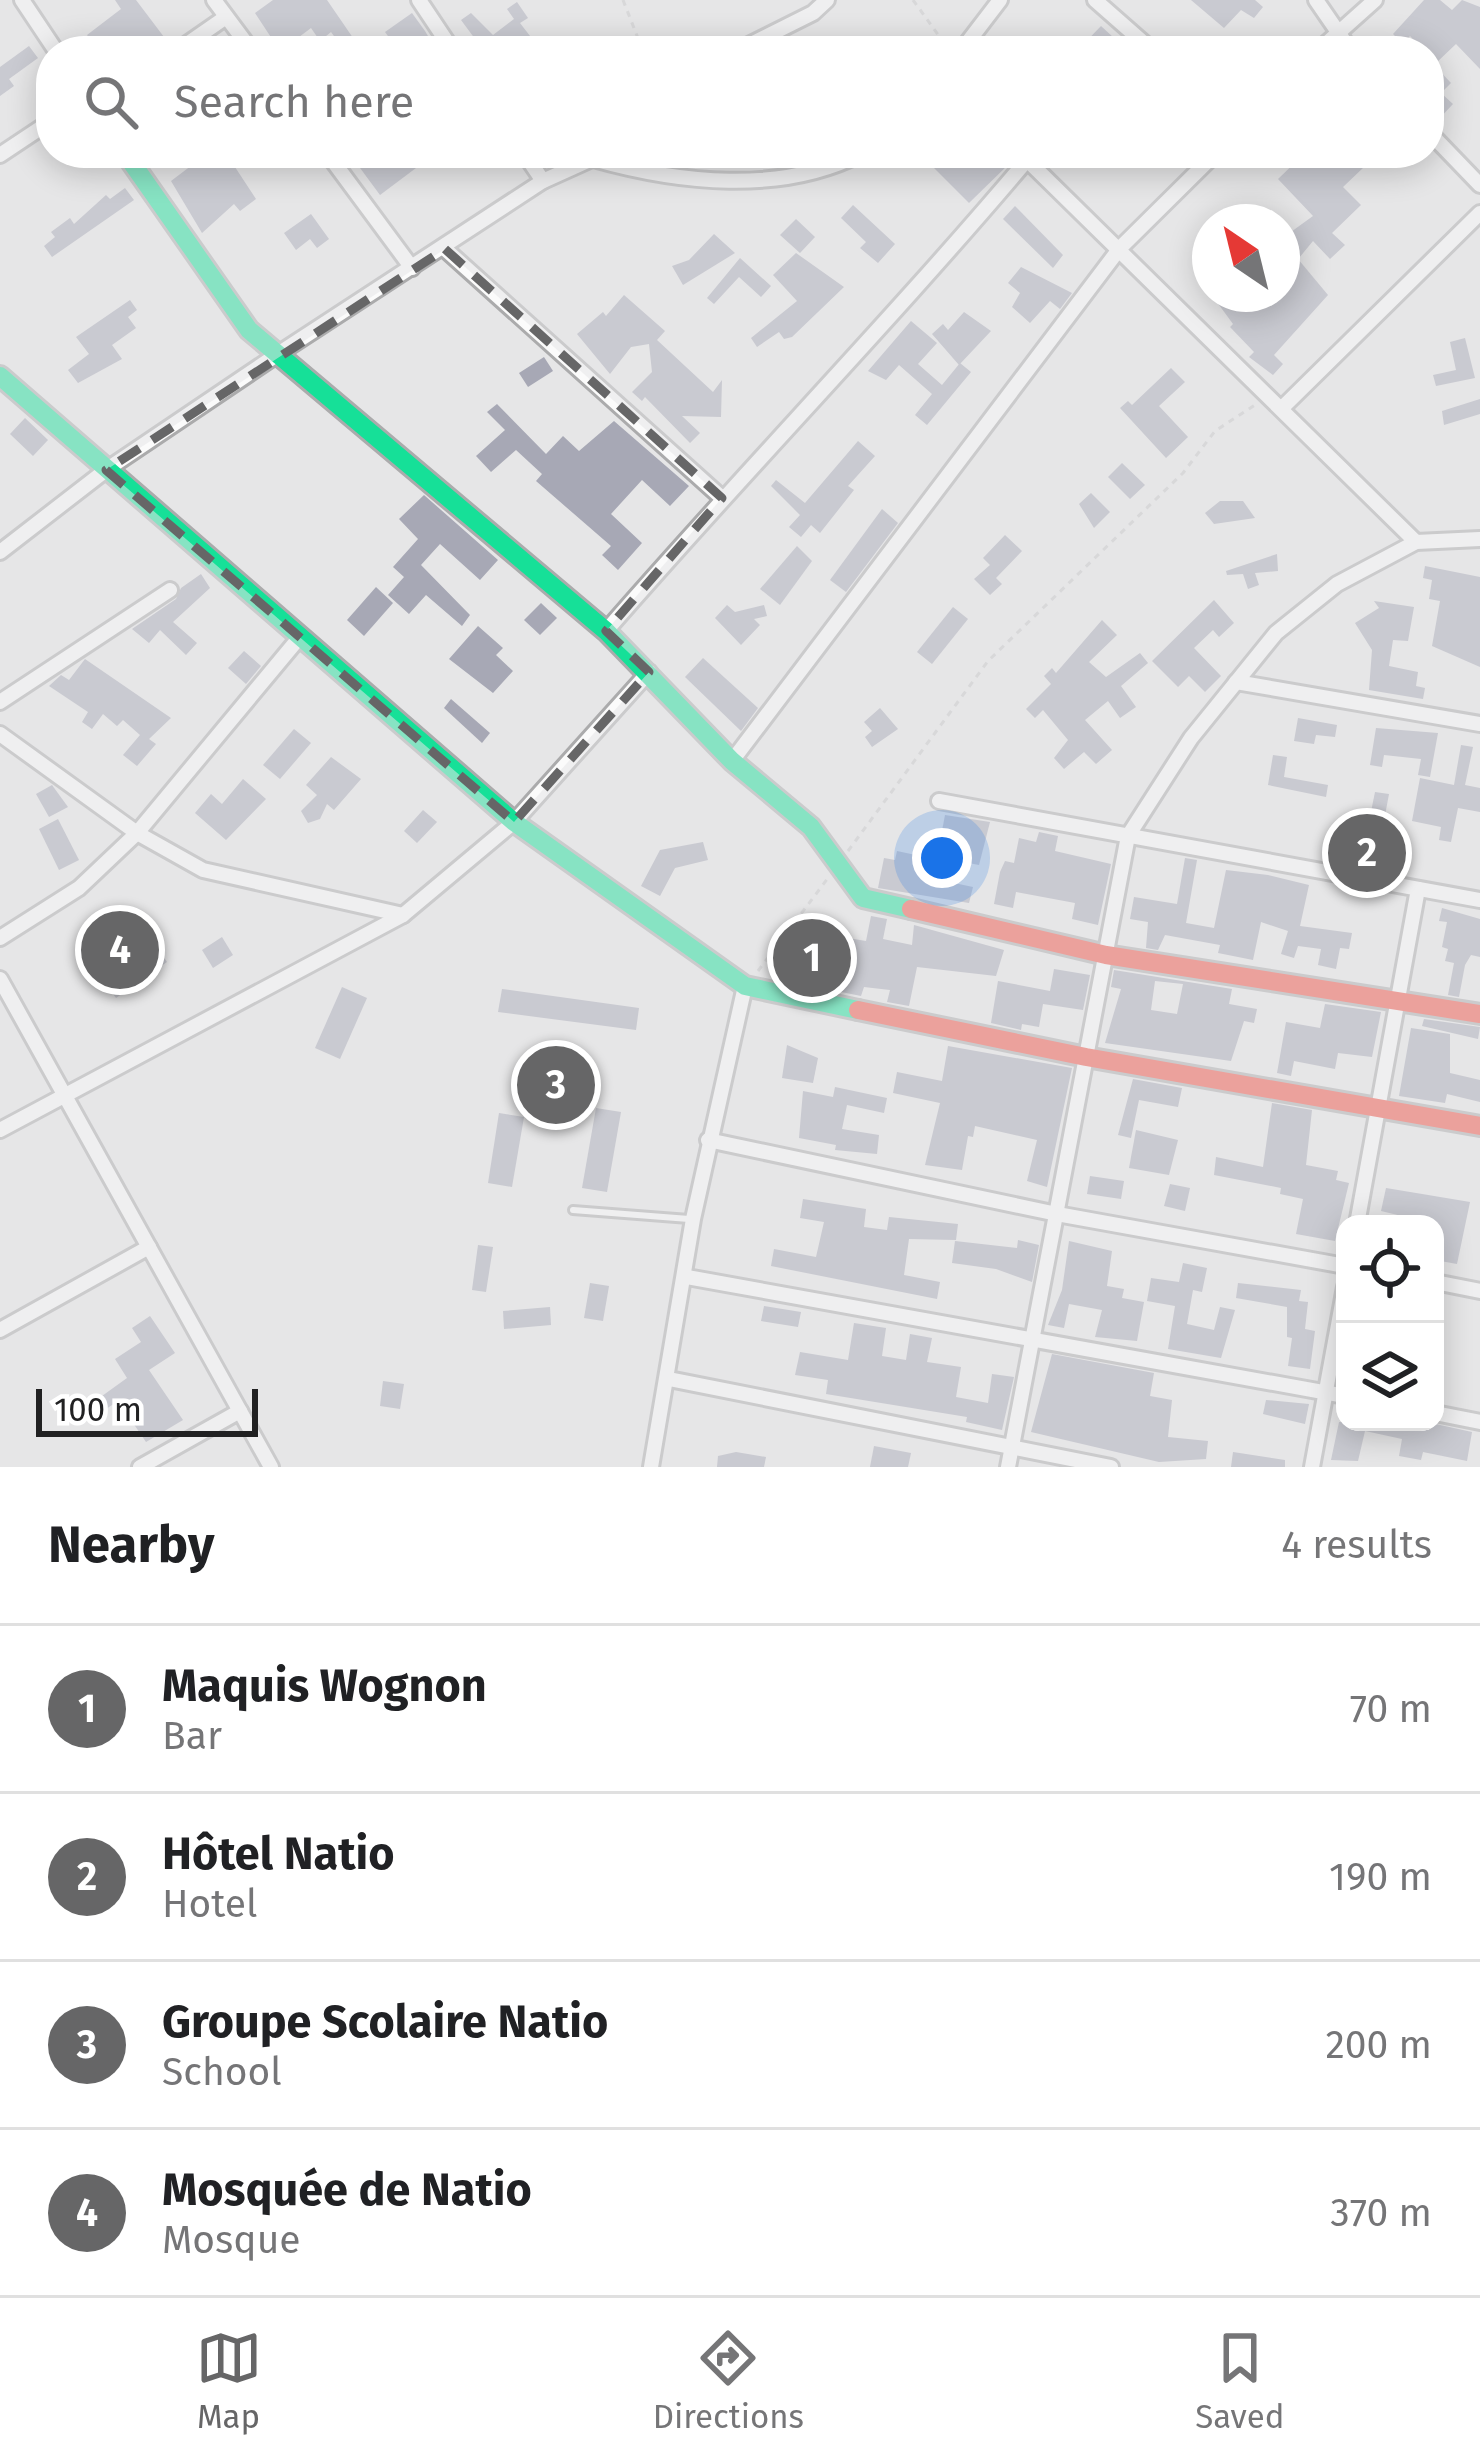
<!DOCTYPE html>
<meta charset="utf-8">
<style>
body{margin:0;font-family:"Fira Sans",sans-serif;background:#f2f2f2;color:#202124}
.controls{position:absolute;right:36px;bottom:36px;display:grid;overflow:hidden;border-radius:24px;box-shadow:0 6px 30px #0003}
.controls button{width:108px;height:108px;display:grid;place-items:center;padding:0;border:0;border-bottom:3px solid #e0e0e0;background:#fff;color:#202124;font:60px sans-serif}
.compass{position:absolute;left:1192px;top:204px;width:108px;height:108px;border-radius:50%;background:#fff;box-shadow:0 6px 30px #0003;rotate:325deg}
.scale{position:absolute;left:36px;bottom:30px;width:222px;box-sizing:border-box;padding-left:12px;border:6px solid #212122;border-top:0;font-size:33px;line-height:42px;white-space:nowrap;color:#212122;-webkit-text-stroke:9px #fff;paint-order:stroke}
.you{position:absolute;left:942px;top:858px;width:42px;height:42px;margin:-30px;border:9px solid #fff;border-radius:50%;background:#1a73e8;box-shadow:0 0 0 18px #1a73e833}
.badge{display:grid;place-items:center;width:78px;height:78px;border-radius:50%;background:#666667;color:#fff;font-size:39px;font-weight:700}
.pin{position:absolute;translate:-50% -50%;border:6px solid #fff;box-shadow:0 3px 12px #0006}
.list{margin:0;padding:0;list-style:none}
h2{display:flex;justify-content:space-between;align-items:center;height:156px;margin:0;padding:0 48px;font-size:51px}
h2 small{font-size:39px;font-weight:400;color:#757577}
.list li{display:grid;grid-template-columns:78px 1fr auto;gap:36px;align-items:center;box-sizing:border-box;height:168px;padding:0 48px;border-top:3px solid #e0e0e0}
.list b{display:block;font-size:45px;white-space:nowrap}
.list p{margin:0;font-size:39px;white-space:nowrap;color:#757577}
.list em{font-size:39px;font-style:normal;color:#757577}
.icon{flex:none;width:66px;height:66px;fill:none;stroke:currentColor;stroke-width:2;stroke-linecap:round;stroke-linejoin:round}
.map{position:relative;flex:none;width:1480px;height:1467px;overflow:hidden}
.search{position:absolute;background:#fff;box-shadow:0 6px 30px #0003;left:36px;right:36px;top:36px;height:132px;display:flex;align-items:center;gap:30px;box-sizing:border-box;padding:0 42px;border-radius:48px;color:#757577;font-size:45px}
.sheet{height:828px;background:#fff}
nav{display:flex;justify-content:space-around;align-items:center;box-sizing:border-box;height:168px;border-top:3px solid #e0e0e0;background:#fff;font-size:33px;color:#757577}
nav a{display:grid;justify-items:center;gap:6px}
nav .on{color:#666667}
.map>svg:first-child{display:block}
.building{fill:#a7a8b5;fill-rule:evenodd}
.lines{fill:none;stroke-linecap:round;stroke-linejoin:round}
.lane-casing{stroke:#ababac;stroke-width:12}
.street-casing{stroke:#ababac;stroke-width:20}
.fast-casing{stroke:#ababac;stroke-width:24}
.jam-casing{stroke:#ababac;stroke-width:24}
.path{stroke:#c7c7c8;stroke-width:3;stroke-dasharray:6 6;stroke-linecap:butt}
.lane{stroke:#fbfbfb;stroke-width:6}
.street{stroke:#fbfbfb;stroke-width:14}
.fast{stroke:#16e098;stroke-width:18}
.jam{stroke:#f24e42;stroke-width:18}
.marked{fill:none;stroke:#666667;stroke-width:9;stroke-dasharray:24 15;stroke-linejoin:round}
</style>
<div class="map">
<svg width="1480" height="1467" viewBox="0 0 1480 1467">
<rect width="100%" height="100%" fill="#e6e6e7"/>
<!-- building -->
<g class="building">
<polygon points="115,0 136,0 164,37 142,51 99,51 87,35 121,9"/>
<polygon points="273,0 327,0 362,51 345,51 331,32 320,41 311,28 291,43 297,51 280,51 255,13"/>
<polygon points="1191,0 1255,0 1263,7 1254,18 1241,10 1224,28"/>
<polygon points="1424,0 1440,0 1452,10 1462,0 1480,7 1480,69 1456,44 1436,63 1410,36 1403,44 1393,34"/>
<polygon points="517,2 528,18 520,23 530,36 509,51 484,51 461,20 471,13 493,35 514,19 507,9"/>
<polygon points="412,13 425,31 437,51 399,51 385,32"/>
<polygon points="1101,26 1128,51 1077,51"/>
<polygon points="29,46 38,58 9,79 14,86 0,96 0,67"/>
<polygon points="1435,66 1451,83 1441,93 1453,104 1437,121 1429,113 1429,72"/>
<polygon points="208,153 247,153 233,164 256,199 240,211 234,204 202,233 171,181"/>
<polygon points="349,153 370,153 381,168 400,153 436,153 380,195"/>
<polygon points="939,153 1006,153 1012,161 969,203 930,164"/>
<polygon points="1305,153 1331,153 1336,158 1351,153 1364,167 1343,187 1361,205 1332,233 1345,245 1330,259 1313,241 1299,258 1284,237 1313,216 1278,179"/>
<polygon points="125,188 134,200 52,257 44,246 55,237 51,232 70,218 74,224 106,195 110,199"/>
<polygon points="853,205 895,244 878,263 860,248 866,242 841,218"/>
<polygon points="1015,206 1063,255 1053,268 1003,219"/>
<polygon points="311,214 329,239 317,248 310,239 296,250 284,233"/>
<polygon points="796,219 815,237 800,253 780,235"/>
<polygon points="714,234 735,253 683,285 672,266 689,260"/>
<polygon points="796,253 844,287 792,337 784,339 779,332 757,347 751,338 797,301 773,275"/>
<polygon points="740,258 771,286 761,297 739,277 714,304 707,298"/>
<polygon points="1298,259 1328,295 1274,355 1283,364 1273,375 1249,357 1254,352 1230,327 1233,324 1211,294 1233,294 1248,309 1264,294 1282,294 1282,275"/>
<polygon points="1021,267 1072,293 1060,309 1050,301 1030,323 1012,307 1020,293 1008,283"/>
<polygon points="624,295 665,331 657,340 713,392 722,380 721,417 682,416 700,433 690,443 645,397 642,401 632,392 652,372 649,344 631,347 610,374 577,334 603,312 606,316"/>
<polygon points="130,300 137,310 128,317 136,328 112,345 122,359 78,383 68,370 89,354 76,337"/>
<polygon points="964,312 991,331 959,365 932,334 943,324 948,330"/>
<polygon points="911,321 937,343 918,364 942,385 960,363 971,372 927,425 915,415 932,394 899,365 886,380 868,371"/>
<polygon points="1465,338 1475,378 1436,386 1433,375 1456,370 1450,342"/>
<polygon points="544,357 553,371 528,387 519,373"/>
<polygon points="1171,368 1185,382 1159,406 1188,437 1166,458 1120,408 1128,401 1132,405"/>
<polygon points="1480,399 1480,414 1444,425 1442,411"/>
<polygon points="497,404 546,454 563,436 579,451 614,421 689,486 670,506 642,480 611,514 642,543 618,570 602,555 611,546 536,481 542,474 516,450 491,472 476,456 505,430 487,412"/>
<polygon points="25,418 48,440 33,456 10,434"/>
<polygon points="858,441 875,456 848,486 854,490 820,533 811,525 801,537 789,527 800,515 771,486 776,480 805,503"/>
<polygon points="1122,463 1145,485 1130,499 1108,477"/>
<polygon points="1091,493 1110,512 1094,528 1079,504"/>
<polygon points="424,495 498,560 480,580 440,544 421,565 470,615 462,626 426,595 409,614 388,595 404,577 393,567 418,539 399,519"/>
<polygon points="1220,501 1243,501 1255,518 1214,524 1205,513"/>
<polygon points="882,509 898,523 846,592 830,580"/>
<polygon points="1005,535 1022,551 996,578 1002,584 990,595 974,579 990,565 983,558"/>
<polygon points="797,546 812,561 780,605 760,589"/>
<polygon points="1277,554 1278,571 1255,573 1259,585 1248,589 1243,574 1227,575 1226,571"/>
<polygon points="1425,566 1480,577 1480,667 1432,646 1440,601 1429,599 1432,580 1423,578"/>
<polygon points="201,574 210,588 173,622 197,643 186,655 160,630 149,643 132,629 176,599 181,588"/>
<polygon points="376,587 393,603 364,636 347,620"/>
<polygon points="1214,600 1234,623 1219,637 1213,630 1194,648 1221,676 1205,692 1189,676 1178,687 1152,661"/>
<polygon points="1374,601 1414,607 1408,641 1393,640 1389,666 1418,672 1416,686 1425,688 1423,699 1369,690 1372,650 1355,623 1379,608"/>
<polygon points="541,603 557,618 540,635 524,620"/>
<polygon points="727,605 735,612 764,605 767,616 754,619 760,625 741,645 715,618"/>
<polygon points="953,607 968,619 932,664 917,652"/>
<polygon points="1102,620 1117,635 1089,662 1106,677 1140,653 1148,663 1121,686 1136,707 1120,718 1108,701 1085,720 1112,750 1096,764 1084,752 1064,769 1054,758 1068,740 1043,710 1035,718 1026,709 1051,684 1044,676 1052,668 1056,673"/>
<polygon points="478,626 503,648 496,655 513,671 493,693 449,659"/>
<polygon points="244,651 261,666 246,684 228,668"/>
<polygon points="703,658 758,708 741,731 685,677"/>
<polygon points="85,659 171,718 149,739 156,744 137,766 123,755 140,735 123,720 117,726 103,714 92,729 82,722 88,712 49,686 61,675 69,680"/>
<polygon points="451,699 490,733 482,743 444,708"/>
<polygon points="880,708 898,729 872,747 865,737 872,731 864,722"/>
<polygon points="1298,718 1337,725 1335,737 1316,735 1314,744 1294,741"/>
<polygon points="1376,728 1438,733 1430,777 1418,775 1421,759 1384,755 1382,767 1370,765"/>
<polygon points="294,729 311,743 280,779 263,765"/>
<polygon points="1461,745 1473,747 1465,785 1480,788 1480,812 1458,808 1451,842 1439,840 1441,827 1412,821 1420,778 1454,785"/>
<polygon points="1273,755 1287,757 1284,777 1328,785 1326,797 1268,785"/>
<polygon points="331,757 361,779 334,810 327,804 320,819 308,823 301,811 317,795 306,785"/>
<polygon points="243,779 266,799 226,840 195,813 211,794 222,804"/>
<polygon points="52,785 68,807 49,817 36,794"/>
<polygon points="1375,792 1389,794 1377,858 1362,856"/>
<polygon points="423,810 437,822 417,843 404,831"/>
<polygon points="945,815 990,822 979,865 937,857"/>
<polygon points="58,819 79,860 59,870 39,829"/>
<polygon points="1039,832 1058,836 1055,851 1111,864 1098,925 1072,919 1075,903 1016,892 1013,908 994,904 1000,872 1005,861 1014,863 1019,838 1036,842"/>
<polygon points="703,842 708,860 675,868 660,896 641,886 660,850"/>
<polygon points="897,851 939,860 935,879 973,887 969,903 878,888 884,858 895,860"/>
<polygon points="1185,858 1197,860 1186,923 1214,928 1226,870 1268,875 1309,885 1300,926 1352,933 1349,949 1340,948 1336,969 1318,965 1321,949 1298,946 1294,958 1281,954 1288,931 1261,922 1253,960 1218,953 1220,945 1165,935 1158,950 1146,948 1148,922 1130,919 1134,897 1177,904"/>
<polygon points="129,908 167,962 116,998 78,944"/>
<polygon points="1442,908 1480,919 1480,957 1471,955 1465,965 1459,997 1448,995 1454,963 1445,961 1448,949 1442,947 1447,922 1439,921"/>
<polygon points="871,916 887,919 883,939 912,945 914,925 1004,950 996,976 917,967 909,1006 887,1002 890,990 864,987 861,996 802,984 809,952 831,957 836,936 866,941"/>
<polygon points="222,937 233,955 213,968 202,950"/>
<polygon points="1054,969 1090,975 1083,1010 1043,1004 1039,1027 1022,1024 1021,1030 991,1023 998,981 1050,991"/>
<path d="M1114,970L1232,989L1229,1004L1257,1009L1254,1023L1244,1021L1231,1061L1105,1043L1121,989L1111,987ZM1155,981L1183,984L1177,1014L1151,1010Z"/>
<polygon points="342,987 367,998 340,1059 315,1048"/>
<polygon points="502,989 639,1008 636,1030 498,1012"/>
<polygon points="1325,1004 1381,1012 1372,1057 1338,1053 1335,1069 1294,1061 1291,1076 1277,1073 1286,1022 1320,1028"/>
<polygon points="1424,1019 1480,1027 1478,1039 1422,1026"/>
<polygon points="1411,1028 1450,1034 1450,1073 1480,1080 1480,1102 1447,1094 1445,1103 1399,1096"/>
<polygon points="787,1045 818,1058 813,1083 782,1078"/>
<polygon points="948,1046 1072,1068 1047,1187 1027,1181 1037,1140 975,1126 973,1137 968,1136 962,1170 925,1165 940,1103 893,1093 897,1072 942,1081"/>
<polygon points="1133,1079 1182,1088 1178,1107 1139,1100 1131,1138 1118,1135"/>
<polygon points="835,1087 887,1098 884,1113 847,1105 842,1129 879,1135 877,1154 835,1150 836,1145 799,1138 803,1091 833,1097"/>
<polygon points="1272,1103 1312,1110 1306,1165 1338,1171 1336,1180 1349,1183 1335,1241 1296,1234 1303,1199 1280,1194 1281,1188 1214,1175 1216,1157 1263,1167"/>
<polygon points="596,1108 621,1112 607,1192 582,1188"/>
<polygon points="499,1113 524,1117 512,1187 488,1183"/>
<polygon points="1136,1130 1178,1140 1169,1175 1129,1168"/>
<polygon points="1090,1176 1124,1181 1121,1199 1087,1194"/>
<polygon points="1170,1184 1190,1188 1185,1211 1164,1206"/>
<polygon points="1386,1188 1470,1202 1457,1264 1435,1260 1435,1224 1381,1211"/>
<polygon points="803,1199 866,1209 864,1227 887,1230 889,1217 958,1224 956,1240 909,1239 904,1275 940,1282 937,1299 771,1266 774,1249 816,1257 824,1222 800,1218"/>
<polygon points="1018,1240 1039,1245 1032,1282 996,1269 952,1263 955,1241 1017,1248"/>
<polygon points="1069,1241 1112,1251 1107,1286 1124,1289 1122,1298 1144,1302 1137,1341 1095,1337 1102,1310 1069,1304 1064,1328 1048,1325 1062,1290"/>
<polygon points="478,1245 493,1247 486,1292 472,1290"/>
<polygon points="1183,1263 1207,1268 1202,1292 1193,1290 1187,1324 1214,1330 1220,1307 1235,1310 1221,1358 1168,1349 1175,1306 1147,1301 1151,1278 1179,1282"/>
<polygon points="590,1283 609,1286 603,1321 584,1318"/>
<polygon points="1238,1283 1301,1290 1299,1301 1308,1302 1305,1329 1315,1331 1310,1369 1288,1366 1292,1338 1287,1337 1287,1307 1236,1298"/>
<polygon points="764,1306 801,1312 798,1327 761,1321"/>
<polygon points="550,1307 551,1325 504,1329 503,1311"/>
<polygon points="150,1316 175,1353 149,1370 183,1420 146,1442 118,1401 91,1419 84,1409 127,1378 115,1359 141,1342 132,1328"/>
<polygon points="854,1323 886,1328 882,1356 906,1360 910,1334 932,1338 927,1362 961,1367 956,1397 988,1403 992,1374 1014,1377 1002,1430 966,1422 967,1417 826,1394 828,1380 795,1375 800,1352 848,1360"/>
<polygon points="1052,1354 1154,1373 1150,1396 1172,1400 1168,1437 1208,1441 1206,1459 1159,1462 1031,1432"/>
<polygon points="383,1381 404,1384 400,1409 380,1406"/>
<polygon points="1266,1400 1309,1404 1305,1424 1263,1414"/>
<polygon points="1339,1422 1386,1422 1429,1430 1431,1423 1472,1432 1467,1461 1423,1452 1421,1460 1399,1456 1402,1439 1365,1431 1358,1461 1331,1460"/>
<polygon points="874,1446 911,1453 908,1467 870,1467"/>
<polygon points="736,1452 766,1457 764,1467 717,1467 718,1456"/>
<polygon points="1233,1452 1285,1460 1285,1467 1231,1467"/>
</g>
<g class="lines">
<defs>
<polyline id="lane" points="573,1210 689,1219"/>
<g id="street">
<polyline points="22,0 56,51"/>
<polyline points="214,0 252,51"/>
<polyline points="419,0 453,51"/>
<polyline points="1095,0 1153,51"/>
<polyline points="1316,0 1351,51"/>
<polyline points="177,51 226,17"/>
<polyline points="737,51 813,13 827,0"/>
<polyline points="961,51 1000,0"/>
<polyline points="1318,51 1375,0"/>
<polyline points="1429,132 1480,185"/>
<polyline points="327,153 412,268"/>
<polyline points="524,153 543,181"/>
<polyline points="1020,153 1416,542"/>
<polyline points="0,155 51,121"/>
<path d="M593,159C678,183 781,195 862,153"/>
<polyline points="445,249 722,498"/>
<polyline points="1282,408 1480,213"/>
<polyline points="0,552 106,470 281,352 543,181 605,153"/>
<path d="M606,631C744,472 891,321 1027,160"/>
<polyline points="1236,682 1480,724"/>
<polyline points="0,702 170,590"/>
<polyline points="0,734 137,833 203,870 403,915"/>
<polyline points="732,761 1120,248 1216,153"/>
<polyline points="939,801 1480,900"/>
<polyline points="0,938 79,888 137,833 299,638"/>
<polyline points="0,979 271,1467"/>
<polyline points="0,1130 403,915 514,822 649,672"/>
<polyline points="708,1140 1057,1214 1345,1266"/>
<polyline points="1357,1224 1418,889"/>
<polyline points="687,1277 1345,1396"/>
<polyline points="1435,1282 1480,1291"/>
<polyline points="0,1330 149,1247"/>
<polyline points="669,1379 1111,1467"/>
<polyline points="1435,1413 1480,1422"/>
<polyline points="140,1467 240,1411"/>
<polyline points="651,1467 693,1219 745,986"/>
<polyline points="1008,1467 1128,836 1191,738 1276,633 1337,584 1416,542 1480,539"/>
<polyline points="1312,1467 1345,1287"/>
</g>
<g id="fast">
<polyline points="125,153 249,330 606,631 732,761 811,827 863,898 911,909"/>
<polyline points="0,376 514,822 745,986 858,1010"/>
</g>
<g id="jam">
<polyline points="911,909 1106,955 1480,1014"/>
<polyline points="858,1010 1086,1057 1480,1126"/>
</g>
</defs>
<!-- lane casing -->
<use href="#lane" class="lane-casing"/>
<!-- street casing -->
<use href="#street" class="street-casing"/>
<!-- fast casing -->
<use href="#fast" class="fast-casing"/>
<!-- jam casing -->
<use href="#jam" class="jam-casing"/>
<!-- path -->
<g class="path">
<polyline points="623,0 643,51"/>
<polyline points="913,0 947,47"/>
<polyline points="848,851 988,661 1183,473 1215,431 1255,405"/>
<polyline points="758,971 828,878"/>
</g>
<!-- lane -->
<use href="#lane" class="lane"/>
<!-- street -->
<use href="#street" class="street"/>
<!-- fast -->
<use href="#fast" class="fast"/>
<!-- jam -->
<use href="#jam" class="jam"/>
</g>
<!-- marked area -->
<path d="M0 0H1480V1467H0ZM445,249L722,498L606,631L649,672L514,822L106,470Z" fill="#e6e6e7" fill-opacity=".55" fill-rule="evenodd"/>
<path class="marked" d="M445,249L722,498L606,631L649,672L514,822L106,470Z"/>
</svg>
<div class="controls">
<button><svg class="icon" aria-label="locate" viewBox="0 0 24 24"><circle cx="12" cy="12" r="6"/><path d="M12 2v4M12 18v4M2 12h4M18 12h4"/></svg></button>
<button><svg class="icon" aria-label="layers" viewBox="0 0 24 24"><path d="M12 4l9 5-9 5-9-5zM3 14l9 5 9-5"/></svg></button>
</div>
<svg class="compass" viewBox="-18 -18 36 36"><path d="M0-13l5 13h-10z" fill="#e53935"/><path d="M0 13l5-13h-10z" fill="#757577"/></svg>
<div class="scale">100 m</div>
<div class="you"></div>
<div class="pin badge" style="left:812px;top:958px">1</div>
<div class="pin badge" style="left:1367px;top:853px">2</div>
<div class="pin badge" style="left:556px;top:1085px">3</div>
<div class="pin badge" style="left:120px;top:950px">4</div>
<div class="search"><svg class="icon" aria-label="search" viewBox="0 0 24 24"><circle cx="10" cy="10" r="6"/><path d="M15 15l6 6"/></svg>Search here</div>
</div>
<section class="sheet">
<h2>Nearby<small>4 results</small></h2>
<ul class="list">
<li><span class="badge">1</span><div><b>Maquis Wognon</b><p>Bar</p></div><em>70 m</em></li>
<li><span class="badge">2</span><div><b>Hôtel Natio</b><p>Hotel</p></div><em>190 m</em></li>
<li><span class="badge">3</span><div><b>Groupe Scolaire Natio</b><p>School</p></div><em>200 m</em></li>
<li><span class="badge">4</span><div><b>Mosquée de Natio</b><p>Mosque</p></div><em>370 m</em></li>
</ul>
</section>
<nav>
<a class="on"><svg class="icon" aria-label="map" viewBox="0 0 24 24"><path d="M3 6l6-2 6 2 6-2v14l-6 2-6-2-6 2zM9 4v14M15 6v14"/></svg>Map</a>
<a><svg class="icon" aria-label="directions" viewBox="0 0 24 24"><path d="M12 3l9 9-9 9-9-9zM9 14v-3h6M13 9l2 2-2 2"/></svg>Directions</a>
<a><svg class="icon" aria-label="saved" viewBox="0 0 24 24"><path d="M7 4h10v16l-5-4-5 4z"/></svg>Saved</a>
</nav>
